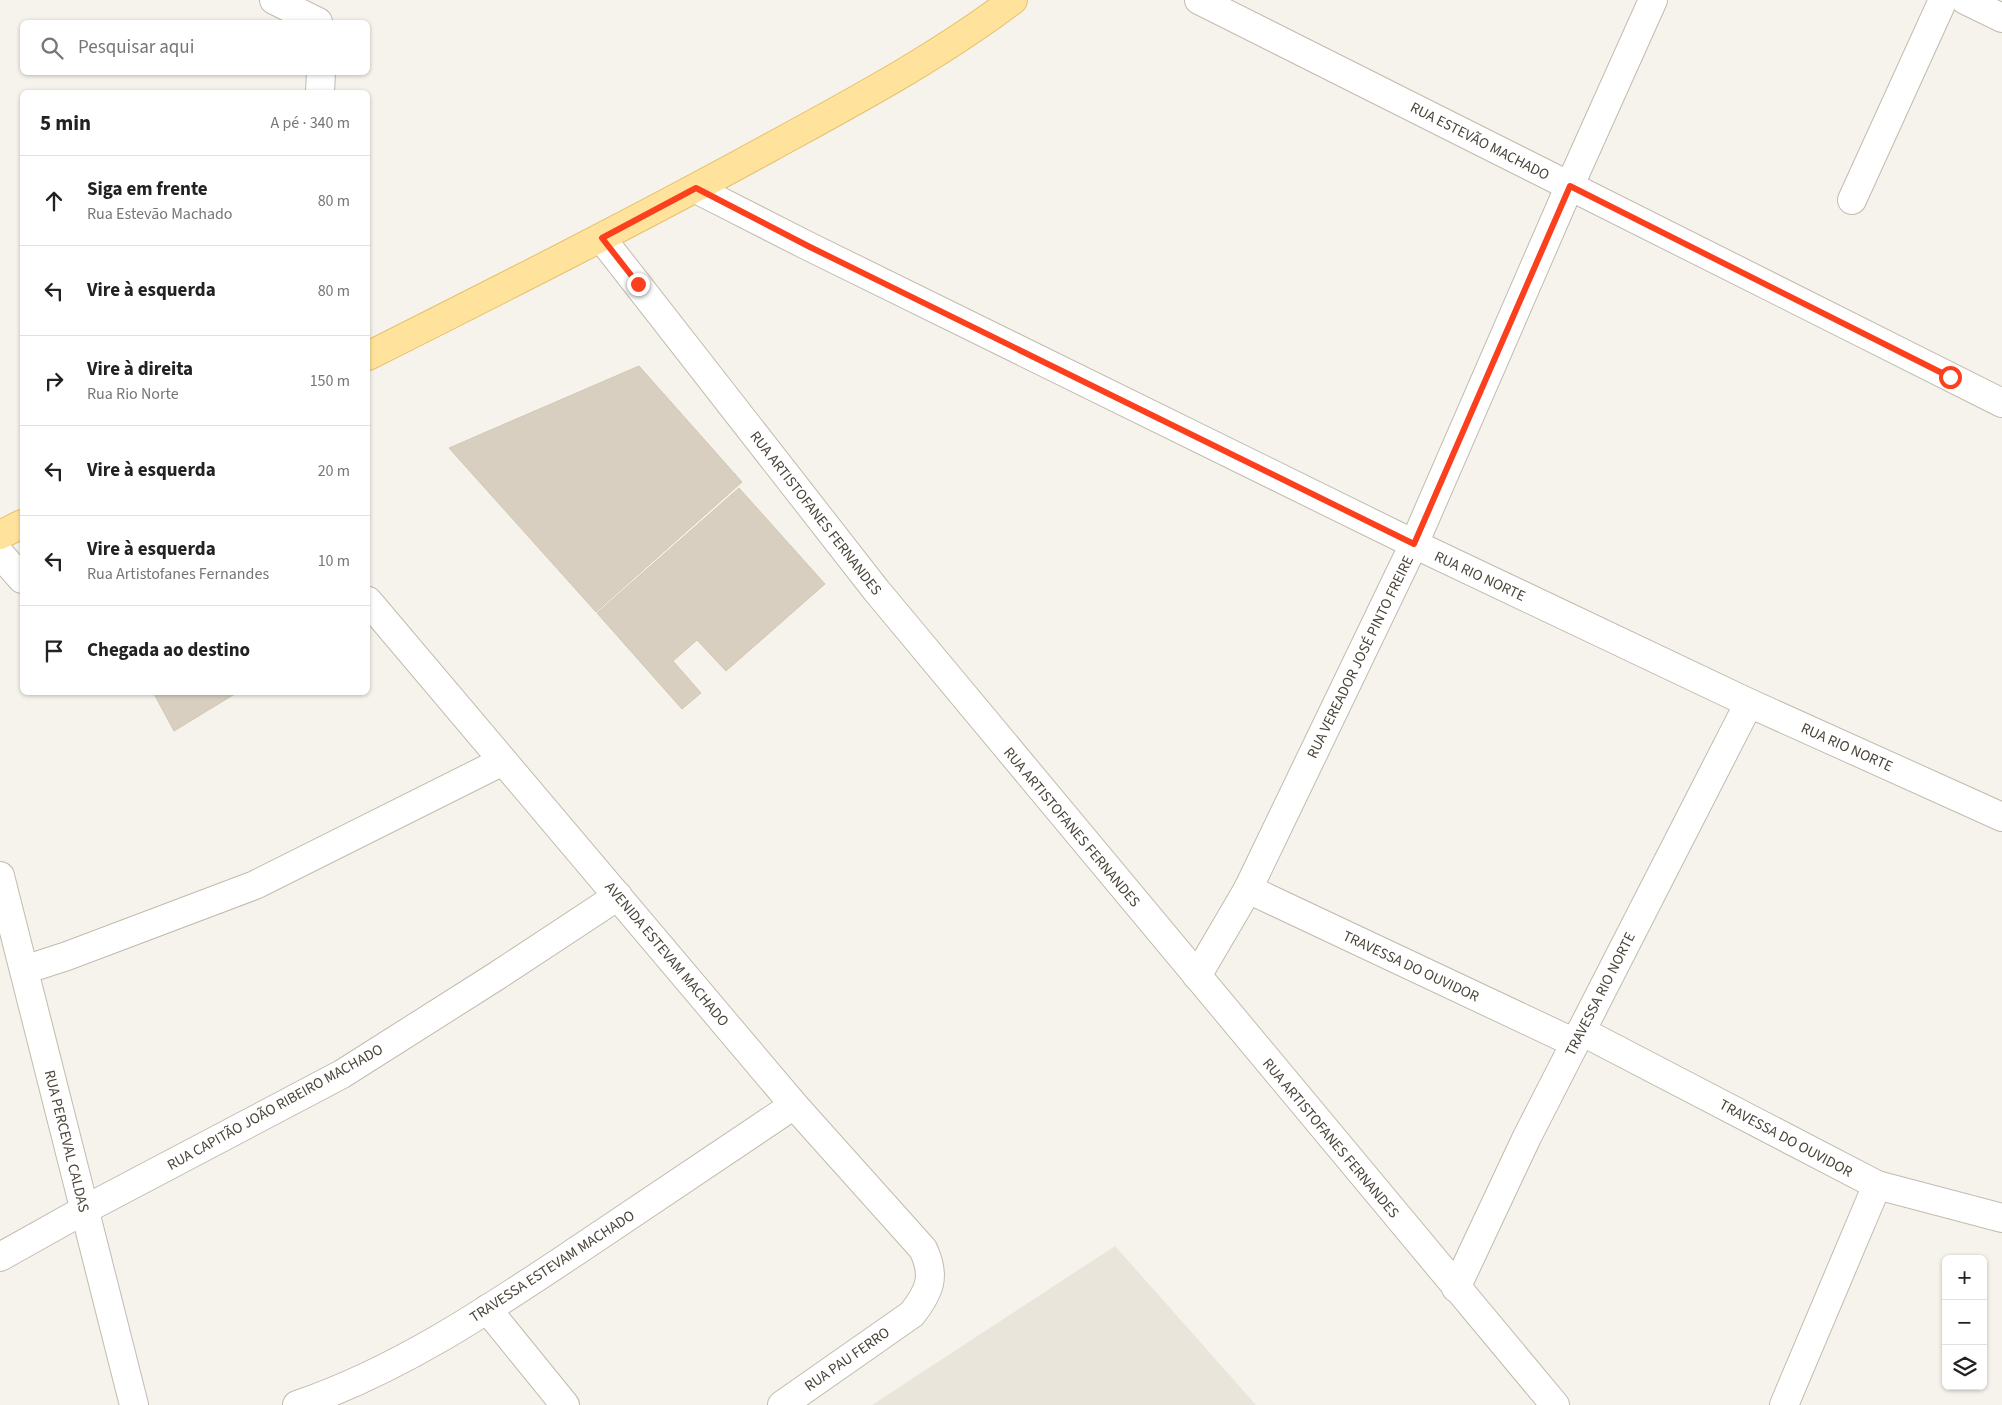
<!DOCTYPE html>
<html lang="pt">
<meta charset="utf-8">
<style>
body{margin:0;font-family:"Source Sans 3",sans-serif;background:#f2f2f2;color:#222}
.controls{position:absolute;right:15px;bottom:15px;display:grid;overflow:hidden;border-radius:8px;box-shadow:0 1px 4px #0004}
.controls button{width:45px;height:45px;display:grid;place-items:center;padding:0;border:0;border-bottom:1px solid #e0e0e0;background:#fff;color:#222;font:25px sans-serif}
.stop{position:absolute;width:15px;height:15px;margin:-11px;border:4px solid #fc3f1d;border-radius:50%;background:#fff}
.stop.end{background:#fc3f1d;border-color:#fff;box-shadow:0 1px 5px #0008}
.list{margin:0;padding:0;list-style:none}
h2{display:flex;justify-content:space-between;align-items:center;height:65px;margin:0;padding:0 20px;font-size:21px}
h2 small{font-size:16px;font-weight:400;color:#767676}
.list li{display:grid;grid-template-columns:32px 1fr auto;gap:15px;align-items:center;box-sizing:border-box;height:90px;padding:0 20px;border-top:1px solid #e0e0e0}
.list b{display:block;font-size:19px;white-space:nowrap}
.list p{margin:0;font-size:16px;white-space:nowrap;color:#767676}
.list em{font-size:16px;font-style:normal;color:#767676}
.icon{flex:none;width:28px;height:28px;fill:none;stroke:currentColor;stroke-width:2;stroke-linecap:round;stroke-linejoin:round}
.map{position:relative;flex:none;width:2002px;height:1405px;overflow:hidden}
.search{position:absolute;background:#fff;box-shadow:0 1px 4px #0004;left:20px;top:20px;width:350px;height:55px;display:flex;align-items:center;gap:12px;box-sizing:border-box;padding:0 18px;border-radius:8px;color:#767676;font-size:19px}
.panel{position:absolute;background:#fff;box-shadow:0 1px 4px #0004;left:20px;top:90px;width:350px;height:605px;border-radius:8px}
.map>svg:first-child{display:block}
.residential{fill:#eae5da}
.building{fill:#d8cfc1;stroke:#d3c7b4}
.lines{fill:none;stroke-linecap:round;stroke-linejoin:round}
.minor-casing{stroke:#c2bbae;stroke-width:30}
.major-casing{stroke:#e6c16a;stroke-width:30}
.minor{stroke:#fff;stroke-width:28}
.major{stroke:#ffe39c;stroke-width:28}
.route{stroke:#fc3f1d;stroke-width:6}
.labels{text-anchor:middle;stroke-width:4.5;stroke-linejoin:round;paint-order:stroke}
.street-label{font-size:15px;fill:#4b4439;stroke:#fff}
</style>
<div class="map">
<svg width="2002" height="1405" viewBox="0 0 2002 1405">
<rect width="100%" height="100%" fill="#f6f3ec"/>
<!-- residential -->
<polygon class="residential" points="1115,1246 1256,1405 872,1405"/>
<!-- building -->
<g class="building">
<polygon points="639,366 742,482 596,612 449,448"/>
<polygon points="739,488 825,584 726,671 697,640 673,661 701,693 682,709 597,613"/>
<polygon points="153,692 238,692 174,731"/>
</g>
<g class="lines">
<defs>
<g id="minor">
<polyline points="274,0 318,22"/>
<polyline points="1199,0 2002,403"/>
<polyline points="1965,0 2002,18"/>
<polyline points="320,92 321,72"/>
<polyline points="696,189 808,246 1414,544 1749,703 2002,817"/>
<polyline points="1852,200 1943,0"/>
<polyline points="602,239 876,590 1555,1405"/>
<polyline points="0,554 22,579"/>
<path d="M368,601L794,1105L923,1249C936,1276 930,1291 912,1314L782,1405"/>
<polyline points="0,876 134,1405"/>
<polyline points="1248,889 1575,1043"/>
<polyline points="24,970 67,956 255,885 503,761"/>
<polyline points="1197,976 1248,889 1414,544 1570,185 1653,0"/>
<polyline points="1581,1031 1877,1185 2002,1218"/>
<polyline points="0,1257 84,1210 342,1074 495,977 618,896"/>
<polyline points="1456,1288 1527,1137 1749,703"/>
<polyline points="487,1309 565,1405"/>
<path d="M297,1405C400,1370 491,1308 581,1248C652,1201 723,1153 794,1105"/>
<polyline points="1784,1405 1877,1185"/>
</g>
<g id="major">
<path d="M368,356C503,288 638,220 771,147C853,102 938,57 1013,0"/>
<polyline points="0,535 22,524"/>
</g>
</defs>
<!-- minor casing -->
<use href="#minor" class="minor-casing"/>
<!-- major casing -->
<use href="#major" class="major-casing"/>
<!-- minor -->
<use href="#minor" class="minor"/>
<!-- major -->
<use href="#major" class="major"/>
</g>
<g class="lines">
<!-- route -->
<polyline class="route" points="638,284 602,238 696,188 808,246 1414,544 1570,186 1950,377"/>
</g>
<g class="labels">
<!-- street labels -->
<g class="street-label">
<text transform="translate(1480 141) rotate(27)" y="5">RUA ESTEVÃO MACHADO</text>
<text transform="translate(816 513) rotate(52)" y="5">RUA ARTISTOFANES FERNANDES</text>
<text transform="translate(1480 576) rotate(25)" y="5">RUA RIO NORTE</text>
<text transform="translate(1360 657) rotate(-64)" y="5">RUA VEREADOR JOSÉ PINTO FREIRE</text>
<text transform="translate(1847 747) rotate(24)" y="5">RUA RIO NORTE</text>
<text transform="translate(1072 827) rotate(50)" y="5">RUA ARTISTOFANES FERNANDES</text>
<text transform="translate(667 954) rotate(50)" y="5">AVENIDA ESTEVAM MACHADO</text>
<text transform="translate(1411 966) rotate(25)" y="5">TRAVESSA DO OUVIDOR</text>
<text transform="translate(1600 994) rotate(-63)" y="5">TRAVESSA RIO NORTE</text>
<text transform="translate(275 1107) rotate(-29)" y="5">RUA CAPITÃO JOÃO RIBEIRO MACHADO</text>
<text transform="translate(1331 1138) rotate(50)" y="5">RUA ARTISTOFANES FERNANDES</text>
<text transform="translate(1786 1138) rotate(28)" y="5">TRAVESSA DO OUVIDOR</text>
<text transform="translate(67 1141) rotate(76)" y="5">RUA PERCEVAL CALDAS</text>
<text transform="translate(552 1266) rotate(-33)" y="5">TRAVESSA ESTEVAM MACHADO</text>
<text transform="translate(847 1359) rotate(-35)" y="5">RUA PAU FERRO</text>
</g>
</g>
</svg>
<div class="controls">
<button>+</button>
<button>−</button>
<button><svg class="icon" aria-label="layers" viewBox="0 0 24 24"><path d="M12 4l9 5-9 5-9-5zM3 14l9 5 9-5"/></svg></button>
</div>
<div class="stop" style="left:1950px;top:377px"></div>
<div class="stop end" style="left:638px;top:284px"></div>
<div class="search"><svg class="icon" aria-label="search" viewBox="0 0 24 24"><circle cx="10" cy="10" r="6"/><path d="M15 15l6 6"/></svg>Pesquisar aqui</div>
<section class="panel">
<h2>5 min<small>A pé · 340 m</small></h2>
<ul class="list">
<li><svg class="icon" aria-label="ahead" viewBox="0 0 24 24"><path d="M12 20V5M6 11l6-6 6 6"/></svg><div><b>Siga em frente</b><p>Rua Estevão Machado</p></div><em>80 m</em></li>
<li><svg class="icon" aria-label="left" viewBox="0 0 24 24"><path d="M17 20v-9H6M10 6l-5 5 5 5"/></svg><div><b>Vire à esquerda</b></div><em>80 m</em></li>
<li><svg class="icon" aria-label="right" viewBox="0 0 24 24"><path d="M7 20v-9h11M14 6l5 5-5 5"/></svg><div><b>Vire à direita</b><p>Rua Rio Norte</p></div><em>150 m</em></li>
<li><svg class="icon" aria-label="left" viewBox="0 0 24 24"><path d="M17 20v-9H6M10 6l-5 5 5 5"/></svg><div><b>Vire à esquerda</b></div><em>20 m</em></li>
<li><svg class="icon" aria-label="left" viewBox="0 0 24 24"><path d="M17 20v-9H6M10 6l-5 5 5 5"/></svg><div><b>Vire à esquerda</b><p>Rua Artistofanes Fernandes</p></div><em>10 m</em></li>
<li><svg class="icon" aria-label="arrive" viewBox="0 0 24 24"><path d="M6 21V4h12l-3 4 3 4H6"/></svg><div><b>Chegada ao destino</b></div></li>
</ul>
</section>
</div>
